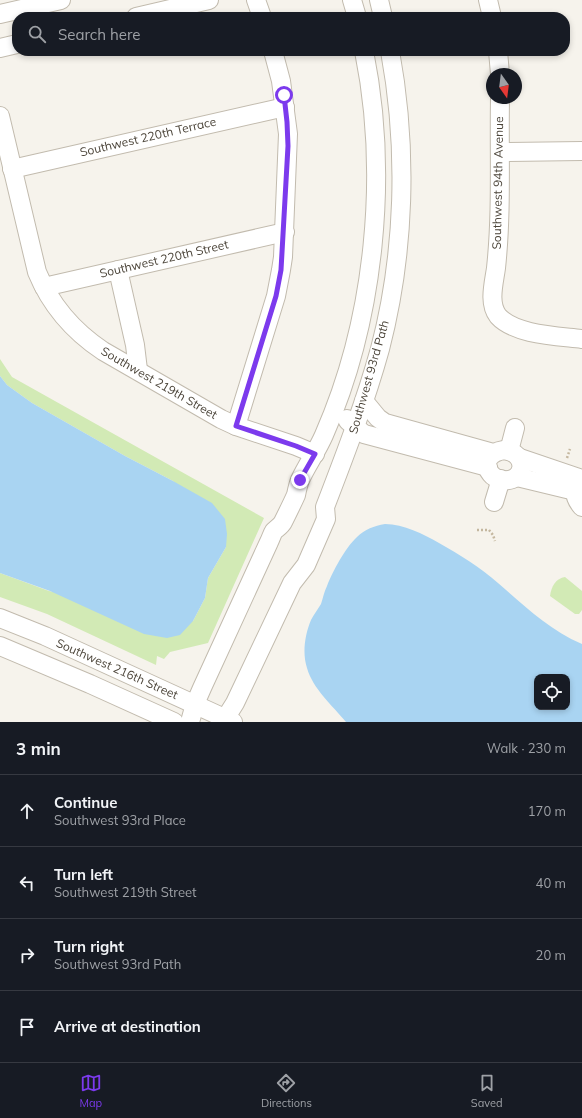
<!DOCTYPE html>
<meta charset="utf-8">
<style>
body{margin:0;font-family:Mulish,sans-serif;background:#20242c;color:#f1f3f6}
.controls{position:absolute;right:12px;bottom:12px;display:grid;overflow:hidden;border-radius:8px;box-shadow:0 2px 6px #0003}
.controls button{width:36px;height:36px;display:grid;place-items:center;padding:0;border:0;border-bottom:1px solid #363941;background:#171b24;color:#f1f3f6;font:20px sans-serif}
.compass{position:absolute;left:486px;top:68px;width:36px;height:36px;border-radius:50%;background:#171b24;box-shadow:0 2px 6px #0003;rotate:166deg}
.stop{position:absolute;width:12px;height:12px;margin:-9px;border:3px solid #7c3aed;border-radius:50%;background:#fff}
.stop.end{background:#7c3aed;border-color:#fff;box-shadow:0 1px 4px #0008}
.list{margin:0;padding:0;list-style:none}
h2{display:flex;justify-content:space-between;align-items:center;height:52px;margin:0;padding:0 16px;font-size:17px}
h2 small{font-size:13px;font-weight:400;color:#9ea1a6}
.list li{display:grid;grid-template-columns:26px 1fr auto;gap:12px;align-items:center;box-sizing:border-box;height:72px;padding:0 16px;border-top:1px solid #363941}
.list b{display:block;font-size:15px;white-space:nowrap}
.list p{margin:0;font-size:13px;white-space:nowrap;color:#9ea1a6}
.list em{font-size:13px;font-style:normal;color:#9ea1a6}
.icon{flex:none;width:22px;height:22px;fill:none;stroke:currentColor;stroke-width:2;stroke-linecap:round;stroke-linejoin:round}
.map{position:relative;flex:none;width:582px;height:722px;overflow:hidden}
.search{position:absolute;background:#171b24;box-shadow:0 2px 6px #0003;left:12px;right:12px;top:12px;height:44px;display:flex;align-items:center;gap:10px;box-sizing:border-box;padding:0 14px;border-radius:16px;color:#9ea1a6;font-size:15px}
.sheet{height:340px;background:#171b24}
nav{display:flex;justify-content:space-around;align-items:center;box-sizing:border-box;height:56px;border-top:1px solid #363941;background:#171b24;font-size:11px;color:#9ea1a6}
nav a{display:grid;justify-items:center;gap:2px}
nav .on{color:#7c3aed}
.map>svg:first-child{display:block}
.green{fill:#d2eab5}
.water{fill:#a9d4f2;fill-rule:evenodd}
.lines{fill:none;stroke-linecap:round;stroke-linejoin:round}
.minor-casing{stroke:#c2bbae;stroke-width:20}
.path{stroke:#c4b79f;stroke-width:2.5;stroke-dasharray:2 2;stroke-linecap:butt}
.minor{stroke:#fff;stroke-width:18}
.route{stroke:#7c3aed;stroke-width:5}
.labels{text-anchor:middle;stroke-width:3;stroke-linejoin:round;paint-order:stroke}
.street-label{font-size:12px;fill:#4b4439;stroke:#fff}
</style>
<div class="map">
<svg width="582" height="722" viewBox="0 0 582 722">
<rect width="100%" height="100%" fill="#f6f3ec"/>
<!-- green -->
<g class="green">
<polygon points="0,359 12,377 264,518 208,643 170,652 164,659 157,656 156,665 47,614 0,597 0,573 49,591 193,621 205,598 208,578 226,547 173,481 125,456 32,403 7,385 0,376"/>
<path d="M565,577L582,591V610L579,614H575L550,596C551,587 556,578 565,577Z"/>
</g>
<!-- water -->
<g class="water">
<polygon points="0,376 7,385 32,403 125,456 173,481 212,503 225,519 227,534 226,547 208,578 205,598 193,621 180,635 167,638 144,634 50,591 0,573"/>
<path d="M385,524C404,524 423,534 439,543C460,555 480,567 498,583C525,606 548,629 582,644V722H346C332,705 313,689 307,668C302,653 305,634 311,620C314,614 318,609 321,604C323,598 324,592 327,586C333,571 345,548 357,537C365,529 374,526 385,524ZM537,677H567V707H537Z"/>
</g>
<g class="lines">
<defs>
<g id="minor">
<polyline points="256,0 262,17"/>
<polyline points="352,0 357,17"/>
<polyline points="379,0 383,17"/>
<polyline points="488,0 492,17"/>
<polyline points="0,14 61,0"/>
<polyline points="136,17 209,0"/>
<polyline points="0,48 17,44"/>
<polyline points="498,51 500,74"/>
<path d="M500,98C499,155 502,212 496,268C494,283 488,303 498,316C515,335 558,336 582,339"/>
<path d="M0,116L37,272C51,306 73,331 103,351L221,419L236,426L296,446L315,454"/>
<polyline points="500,152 582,151"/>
<polyline points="12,169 285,107"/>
<polyline points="118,270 135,345 138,370"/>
<polyline points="44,287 285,232"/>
<polyline points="364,401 378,418 385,423 493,453"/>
<polyline points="347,419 348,421 364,434 488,467"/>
<polyline points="236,426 276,296 281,270 283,257 288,134 281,81 273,51"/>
<path d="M504,450C529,453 526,483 502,480C498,479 494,478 491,474C481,462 491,452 504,450Z"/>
<polyline points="509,451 515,428"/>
<polyline points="520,458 579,478"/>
<polyline points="517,477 575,491"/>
<path d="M578,480C573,490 575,499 582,507"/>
<polyline points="494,502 501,479"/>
<polyline points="0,618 45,636 233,722"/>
<polyline points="0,646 90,684 174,722"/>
<path d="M190,722L195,704L202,688L269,542C271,538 272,534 274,531C277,528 281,526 283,522C287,514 292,504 296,495C297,490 298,485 300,480C307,465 317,451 324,435C375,319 389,175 364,51"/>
<path d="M223,722L235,703L292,583L306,565L326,519L325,507C345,455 365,403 380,349C405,253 408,149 390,51"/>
</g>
</defs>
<!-- minor casing -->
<use href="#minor" class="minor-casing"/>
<!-- path -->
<g class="path">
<polyline points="567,458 570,449"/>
<polyline points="477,530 489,530 493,535 495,541"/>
</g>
<!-- minor -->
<use href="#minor" class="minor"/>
</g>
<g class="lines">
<!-- route -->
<polyline class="route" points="284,95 287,122 288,146 281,270 276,296 236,426 296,446 315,454 300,480"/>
</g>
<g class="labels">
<!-- street labels -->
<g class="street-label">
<text transform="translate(148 137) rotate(-13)" y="4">Southwest 220th Terrace</text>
<text transform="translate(498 183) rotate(-89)" y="4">Southwest 94th Avenue</text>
<text transform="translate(164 259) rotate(-13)" y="4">Southwest 220th Street</text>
<text transform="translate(369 377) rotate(-74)" y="4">Southwest 93rd Path</text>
<text transform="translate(159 383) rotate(30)" y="4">Southwest 219th Street</text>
<text transform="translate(117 669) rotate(24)" y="4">Southwest 216th Street</text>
</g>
</g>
</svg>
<div class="controls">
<button><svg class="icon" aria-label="locate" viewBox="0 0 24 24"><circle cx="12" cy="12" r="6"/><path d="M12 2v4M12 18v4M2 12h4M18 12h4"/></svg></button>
</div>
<svg class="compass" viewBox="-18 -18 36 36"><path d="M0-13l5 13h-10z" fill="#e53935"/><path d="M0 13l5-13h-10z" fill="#9ea1a6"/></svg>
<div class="stop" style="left:284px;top:95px"></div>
<div class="stop end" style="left:300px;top:480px"></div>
<div class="search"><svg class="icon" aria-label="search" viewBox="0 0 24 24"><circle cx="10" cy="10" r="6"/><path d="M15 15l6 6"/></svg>Search here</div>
</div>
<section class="sheet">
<h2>3 min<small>Walk · 230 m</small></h2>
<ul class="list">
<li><svg class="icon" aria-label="ahead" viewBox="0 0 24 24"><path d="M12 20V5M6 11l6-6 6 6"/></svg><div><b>Continue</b><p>Southwest 93rd Place</p></div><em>170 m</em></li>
<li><svg class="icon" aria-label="left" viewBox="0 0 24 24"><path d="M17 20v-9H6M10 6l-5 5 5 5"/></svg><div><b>Turn left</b><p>Southwest 219th Street</p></div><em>40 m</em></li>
<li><svg class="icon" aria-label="right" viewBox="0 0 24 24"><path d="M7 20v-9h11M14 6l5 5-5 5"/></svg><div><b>Turn right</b><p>Southwest 93rd Path</p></div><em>20 m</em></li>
<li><svg class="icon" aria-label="arrive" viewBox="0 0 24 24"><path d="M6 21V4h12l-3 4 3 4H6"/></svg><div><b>Arrive at destination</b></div></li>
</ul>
</section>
<nav>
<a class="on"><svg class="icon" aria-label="map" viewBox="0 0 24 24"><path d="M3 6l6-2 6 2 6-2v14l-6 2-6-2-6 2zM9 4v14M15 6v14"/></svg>Map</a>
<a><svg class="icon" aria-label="directions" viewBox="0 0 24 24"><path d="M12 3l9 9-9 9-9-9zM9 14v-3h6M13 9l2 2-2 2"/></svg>Directions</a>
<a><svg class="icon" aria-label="saved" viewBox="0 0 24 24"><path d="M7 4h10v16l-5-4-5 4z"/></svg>Saved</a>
</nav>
